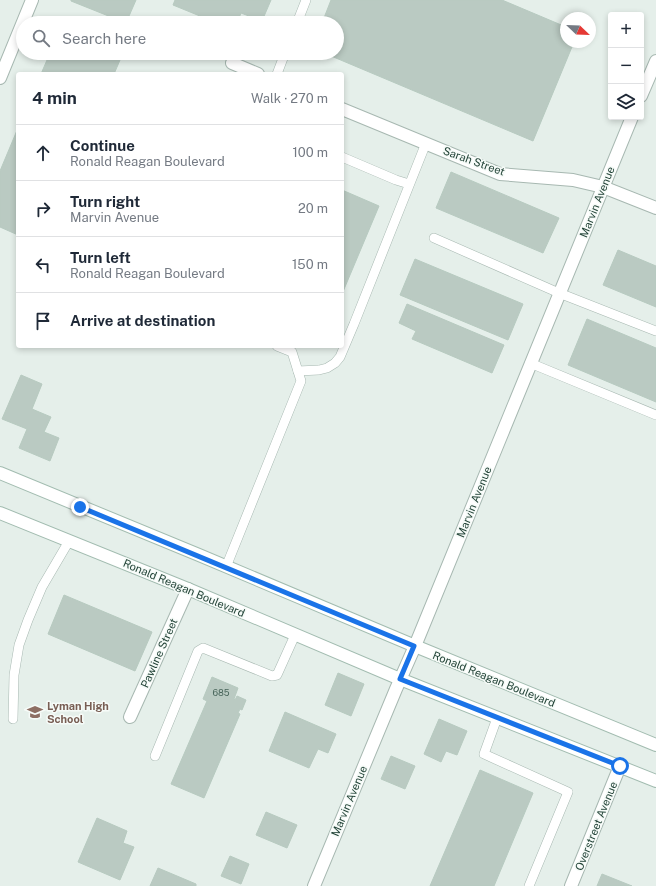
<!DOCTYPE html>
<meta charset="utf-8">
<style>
body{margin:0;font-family:"Public Sans",sans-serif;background:#f2f2f3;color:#1f2937}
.controls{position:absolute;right:12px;top:12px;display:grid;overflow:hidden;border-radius:4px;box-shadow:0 2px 6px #0003}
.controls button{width:36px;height:36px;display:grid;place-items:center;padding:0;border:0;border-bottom:1px solid #e0e1e3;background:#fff;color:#1f2937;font:20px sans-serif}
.compass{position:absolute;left:560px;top:12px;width:36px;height:36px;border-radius:50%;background:#fff;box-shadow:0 2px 6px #0003;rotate:113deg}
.stop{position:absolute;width:12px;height:12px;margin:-9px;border:3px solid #1a73e8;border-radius:50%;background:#fff}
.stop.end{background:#1a73e8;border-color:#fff;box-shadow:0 1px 4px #0008}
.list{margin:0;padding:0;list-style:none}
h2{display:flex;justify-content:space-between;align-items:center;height:52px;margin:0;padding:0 16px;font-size:17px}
h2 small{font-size:13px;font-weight:400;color:#747a83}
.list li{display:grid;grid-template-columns:26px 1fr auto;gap:12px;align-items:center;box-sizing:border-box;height:56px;padding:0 16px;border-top:1px solid #e0e1e3}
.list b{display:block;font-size:15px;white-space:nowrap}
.list p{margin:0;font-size:13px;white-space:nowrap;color:#747a83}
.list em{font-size:13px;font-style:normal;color:#747a83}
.icon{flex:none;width:22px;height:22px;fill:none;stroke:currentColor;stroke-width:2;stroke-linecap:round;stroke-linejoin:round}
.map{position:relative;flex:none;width:656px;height:886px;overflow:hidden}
.search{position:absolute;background:#fff;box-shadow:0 2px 6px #0003;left:16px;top:16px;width:328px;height:44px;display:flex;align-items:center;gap:10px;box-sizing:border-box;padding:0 14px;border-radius:22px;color:#747a83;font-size:15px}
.panel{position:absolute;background:#fff;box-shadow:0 2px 6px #0003;left:16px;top:72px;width:328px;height:276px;border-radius:4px}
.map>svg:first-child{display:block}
.building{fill:#bacac2;stroke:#b7cac0}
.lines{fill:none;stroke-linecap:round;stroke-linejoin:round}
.service-casing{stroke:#a7b8b1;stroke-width:10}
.minor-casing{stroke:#a7b8b1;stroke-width:14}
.secondary-casing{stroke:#a2bcb0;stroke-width:14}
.service{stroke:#fff;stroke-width:9}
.minor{stroke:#fff;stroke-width:12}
.secondary{stroke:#fff;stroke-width:12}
.route{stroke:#1a73e8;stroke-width:5}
.labels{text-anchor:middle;stroke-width:3;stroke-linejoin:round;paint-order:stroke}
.number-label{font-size:9px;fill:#48655a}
.street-label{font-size:11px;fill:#224337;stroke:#f6fbf8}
.education-label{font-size:11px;font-weight:bold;fill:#785e54;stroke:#f6fbf8;text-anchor:start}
</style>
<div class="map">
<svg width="656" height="886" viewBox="0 0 656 886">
<rect width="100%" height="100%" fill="#e5efea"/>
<!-- building -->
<g class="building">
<polygon points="71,0 136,0 126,23 71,1"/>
<polygon points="175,0 271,0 262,21 241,13 237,23 217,23 173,5"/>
<polygon points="331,0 502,0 566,27 566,42 574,42 533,141 324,53 337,53 337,23 322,23"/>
<polygon points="50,53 123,53 114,74 41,74"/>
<polygon points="18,128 18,235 0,227 0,171"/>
<polygon points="451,172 559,218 543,253 436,208"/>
<polygon points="342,190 379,206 342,294"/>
<polygon points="618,250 656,266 656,307 603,285"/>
<polygon points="415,259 523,304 508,340 400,295"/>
<polygon points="407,304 504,345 492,373 412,339 416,331 399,323"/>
<polygon points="587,319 656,348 656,402 568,365"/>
<polygon points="21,375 42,384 32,409 51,417 44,432 59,438 50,461 19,448 27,429 2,419"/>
<polygon points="64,595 152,632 135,671 48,634"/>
<polygon points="338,673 364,684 351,716 325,705"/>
<polygon points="212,677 238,688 234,699 235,700 237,696 246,700 242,710 240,709 238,713 240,714 204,798 171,784 207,701 203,699"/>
<polygon points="285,712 336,734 328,753 318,749 309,768 269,751"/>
<polygon points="439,719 467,731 457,755 446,751 441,762 424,754"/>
<polygon points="391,756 415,766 405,789 381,779"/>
<polygon points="480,770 533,793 494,886 430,886"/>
<polygon points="266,812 297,825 287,848 256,835"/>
<polygon points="97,818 127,831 123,843 134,847 120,880 78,862"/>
<polygon points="230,856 249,864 241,884 221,876"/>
<polygon points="158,868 196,884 196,886 150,886"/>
<polygon points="602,874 632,886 597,886"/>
</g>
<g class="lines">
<defs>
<g id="service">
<polyline points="297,23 306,0"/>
<polyline points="277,74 285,53"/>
<polyline points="342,157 396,180 409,184"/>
<polyline points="434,238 559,293 656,331"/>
<polyline points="530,363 656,415"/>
<polyline points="298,371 319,370 327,368 335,363 340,357 354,324 426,143"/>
<polyline points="226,567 301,381 292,352 277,346"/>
<polyline points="497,718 484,754 568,792 529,886"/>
<polyline points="13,719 14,675 19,645 28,620 42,587 69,541"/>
<polyline points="155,756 198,651 203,648 272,676 277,675 295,635"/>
</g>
<g id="minor">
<polyline points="232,63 258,74"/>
<polyline points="0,78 32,0"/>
<polyline points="641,96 656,61"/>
<polyline points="342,109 500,174 573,180 603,187 656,208"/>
<polyline points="130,717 188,589"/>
<polyline points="314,886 396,689 415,646 632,117"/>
<polyline points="571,886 620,766"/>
</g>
<g id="secondary">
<polyline points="0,473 199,555 415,646 656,745"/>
<polyline points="0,513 188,589 400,679 656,781"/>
</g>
</defs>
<!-- service casing -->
<use href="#service" class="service-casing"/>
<!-- minor casing -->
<use href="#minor" class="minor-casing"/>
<!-- secondary casing -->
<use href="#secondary" class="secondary-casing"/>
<!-- service -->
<use href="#service" class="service"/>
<!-- minor -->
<use href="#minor" class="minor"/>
<!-- secondary -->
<use href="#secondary" class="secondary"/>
</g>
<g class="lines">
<!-- route -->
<polyline class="route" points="80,507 414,646 400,679 620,766"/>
</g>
<!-- icons -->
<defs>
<symbol id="school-bare" viewBox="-9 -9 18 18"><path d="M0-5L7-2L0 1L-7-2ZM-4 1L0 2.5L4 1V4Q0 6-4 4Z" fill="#8d6e63" stroke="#f6fbf8" stroke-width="2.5" paint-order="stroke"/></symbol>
</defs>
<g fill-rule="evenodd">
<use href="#school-bare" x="24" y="701" width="22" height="22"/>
</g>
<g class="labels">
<!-- number labels -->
<g class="number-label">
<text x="221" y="696">685</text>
</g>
<!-- street labels -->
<g class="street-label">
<text transform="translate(474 161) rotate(20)" y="4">Sarah Street</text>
<text transform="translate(597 202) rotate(-68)" y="4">Marvin Avenue</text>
<text transform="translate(474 502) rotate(-68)" y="4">Marvin Avenue</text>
<text transform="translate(184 588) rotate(23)" y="4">Ronald Reagan Boulevard</text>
<text transform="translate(159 653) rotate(-66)" y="4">Pawline Street</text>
<text transform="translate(494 679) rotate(22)" y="4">Ronald Reagan Boulevard</text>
<text transform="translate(349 801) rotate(-67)" y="4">Marvin Avenue</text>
<text transform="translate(596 826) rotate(-68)" y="4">Overstreet Avenue</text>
</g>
<!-- education labels -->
<g class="education-label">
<text x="47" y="710">Lyman High<tspan x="47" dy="13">School</tspan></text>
</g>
</g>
</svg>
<div class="controls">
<button>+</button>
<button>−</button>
<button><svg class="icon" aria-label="layers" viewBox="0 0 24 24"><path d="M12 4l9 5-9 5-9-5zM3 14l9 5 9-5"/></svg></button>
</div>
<svg class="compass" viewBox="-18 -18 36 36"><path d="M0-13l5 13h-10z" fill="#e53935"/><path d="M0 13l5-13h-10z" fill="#747a83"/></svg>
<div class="stop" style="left:620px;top:766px"></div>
<div class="stop end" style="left:80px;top:507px"></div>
<div class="search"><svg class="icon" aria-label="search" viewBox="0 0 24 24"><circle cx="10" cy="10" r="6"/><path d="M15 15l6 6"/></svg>Search here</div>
<section class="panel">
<h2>4 min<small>Walk · 270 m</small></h2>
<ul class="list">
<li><svg class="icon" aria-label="ahead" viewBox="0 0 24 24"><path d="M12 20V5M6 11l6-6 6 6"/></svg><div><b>Continue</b><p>Ronald Reagan Boulevard</p></div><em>100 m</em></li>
<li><svg class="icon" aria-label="right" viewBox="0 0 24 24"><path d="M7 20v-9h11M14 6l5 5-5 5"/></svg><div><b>Turn right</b><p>Marvin Avenue</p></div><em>20 m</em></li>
<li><svg class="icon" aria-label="left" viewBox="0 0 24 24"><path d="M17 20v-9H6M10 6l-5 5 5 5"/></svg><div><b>Turn left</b><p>Ronald Reagan Boulevard</p></div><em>150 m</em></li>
<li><svg class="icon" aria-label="arrive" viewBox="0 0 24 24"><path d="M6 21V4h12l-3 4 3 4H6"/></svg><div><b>Arrive at destination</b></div></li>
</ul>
</section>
</div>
